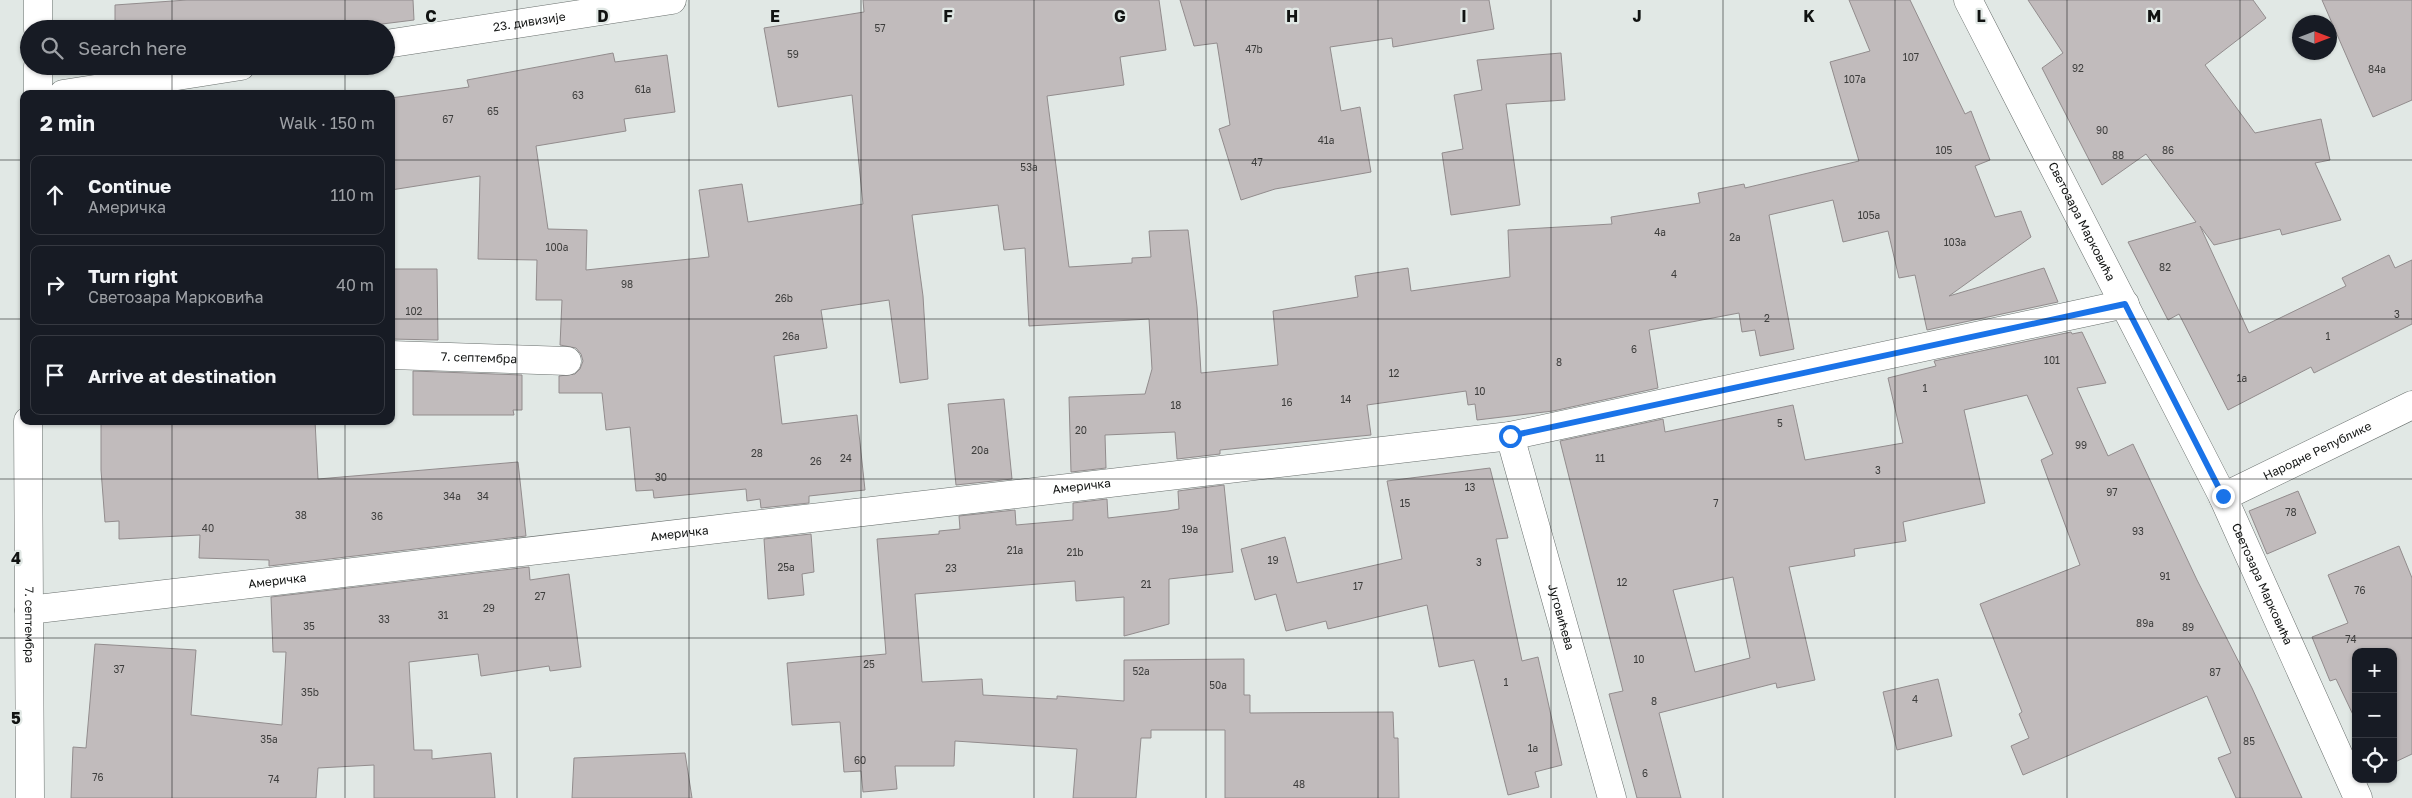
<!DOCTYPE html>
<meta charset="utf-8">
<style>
body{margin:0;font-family:"Golos Text",sans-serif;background:#242831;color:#f1f3f6}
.controls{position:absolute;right:15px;bottom:15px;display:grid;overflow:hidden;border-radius:10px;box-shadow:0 1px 4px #0004}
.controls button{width:45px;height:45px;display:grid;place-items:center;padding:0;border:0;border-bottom:1px solid #363941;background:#171b24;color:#f1f3f6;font:25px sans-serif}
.compass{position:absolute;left:2292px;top:15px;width:45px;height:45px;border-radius:50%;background:#171b24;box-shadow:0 1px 4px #0004;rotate:90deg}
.stop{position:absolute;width:15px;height:15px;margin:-11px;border:4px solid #1a73e8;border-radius:50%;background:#fff}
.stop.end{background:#1a73e8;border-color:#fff;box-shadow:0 1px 5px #0008}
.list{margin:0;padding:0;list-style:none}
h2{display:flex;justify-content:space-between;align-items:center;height:65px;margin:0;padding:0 20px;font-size:21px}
h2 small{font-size:16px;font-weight:400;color:#9ea1a6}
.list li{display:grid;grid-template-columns:32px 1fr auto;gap:15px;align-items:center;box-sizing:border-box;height:80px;margin:0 10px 10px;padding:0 10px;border:1px solid #363941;border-radius:10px}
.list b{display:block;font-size:19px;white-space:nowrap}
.list p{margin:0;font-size:16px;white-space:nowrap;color:#9ea1a6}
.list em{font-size:16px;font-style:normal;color:#9ea1a6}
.icon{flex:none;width:28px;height:28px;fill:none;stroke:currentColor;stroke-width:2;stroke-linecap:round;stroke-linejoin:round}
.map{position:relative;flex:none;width:2412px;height:798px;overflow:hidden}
.search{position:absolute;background:#171b24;box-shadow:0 1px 4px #0004;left:20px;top:20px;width:375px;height:55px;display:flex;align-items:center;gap:12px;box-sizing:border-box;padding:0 18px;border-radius:28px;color:#9ea1a6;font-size:19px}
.panel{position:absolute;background:#171b24;box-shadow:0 1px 4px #0004;left:20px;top:90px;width:375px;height:335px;border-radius:10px}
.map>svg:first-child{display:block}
.building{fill:#c1bbbc;stroke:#928c8d;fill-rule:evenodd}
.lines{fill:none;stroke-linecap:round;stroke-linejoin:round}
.minor-casing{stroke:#696f6d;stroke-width:29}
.tertiary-casing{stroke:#696f6d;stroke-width:29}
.primary-casing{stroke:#696f6d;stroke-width:29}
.minor{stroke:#fff;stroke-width:28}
.tertiary{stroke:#fff;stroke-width:28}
.primary{stroke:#fff;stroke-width:28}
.route{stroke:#1a73e8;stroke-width:6}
.grid{fill:none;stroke:#111312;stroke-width:1;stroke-opacity:0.55}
.labels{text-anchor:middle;stroke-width:4.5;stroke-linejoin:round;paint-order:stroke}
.number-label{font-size:10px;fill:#3d3d3c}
.street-label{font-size:12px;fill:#111312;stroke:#e1e8e5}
.grid-label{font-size:16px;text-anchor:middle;font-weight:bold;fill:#111312;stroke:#e1e8e5;stroke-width:4.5;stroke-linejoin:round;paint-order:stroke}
</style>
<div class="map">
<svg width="2412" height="798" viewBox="0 0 2412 798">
<rect width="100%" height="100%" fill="#e1e8e5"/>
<!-- building -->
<g class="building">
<polygon points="187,0 413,0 414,20 342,29 115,29 115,5"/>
<polygon points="863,0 1159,0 1166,50 1120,57 1124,85 1047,96 1069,267 1132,263 1132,258 1151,257 1149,231 1188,230 1197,307 1201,373 1278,365 1273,311 1358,297 1355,276 1408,268 1411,291 1510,277 1508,230 1612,224 1611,217 1700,203 1698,193 1744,184 1745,188 1859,161 1830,62 1870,51 1849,0 1910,0 1965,114 1971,111 1990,160 1975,166 1995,217 2021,211 2031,237 1949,296 2044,268 2058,302 1927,330 1915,275 1899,278 1888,231 1843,242 1833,200 1769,215 1794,349 1760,356 1755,330 1742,332 1739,313 1649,330 1658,388 1553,411 1477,420 1475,404 1468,405 1466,391 1367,405 1371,435 1220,450 1220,454 1177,459 1175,432 1105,435 1106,468 1071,472 1069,397 1145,394 1152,369 1149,319 1029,326 1025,248 1004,250 998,205 912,215 923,296 928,379 900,383 889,300 821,310 827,348 774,356 782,424 857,415 865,490 809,496 809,503 761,508 760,499 747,501 746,489 654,498 653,490 636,491 630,427 606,430 602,393 559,393 559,376 575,374 580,369 583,361 581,354 576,348 560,345 562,300 536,300 537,260 478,259 480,176 391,190 391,98 469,87 467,80 613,53 615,62 667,55 675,112 624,119 626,131 536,146 548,229 587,230 586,270 709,257 699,190 742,184 748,222 863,204 852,95 778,107 764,28 864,12"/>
<polygon points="1180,0 1489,0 1494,29 1393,47 1392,38 1330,47 1341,111 1360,107 1371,172 1275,189 1241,200 1219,129 1230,125 1217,43 1194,46"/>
<polygon points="2028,0 2253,0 2266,18 2205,65 2255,133 2321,119 2330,160 2315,163 2341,220 2282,235 2280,229 2214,245 2200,226 2249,333 2346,286 2342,278 2389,255 2395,268 2412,260 2412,324 2314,373 2311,367 2228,410 2179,314 2168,320 2128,242 2196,222 2146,154 2102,185 2042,68 2063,53"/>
<polygon points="2322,0 2412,0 2412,100 2373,117"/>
<polygon points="1561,53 1565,100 1506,104 1520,205 1451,215 1442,153 1463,149 1454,95 1482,90 1477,60"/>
<polygon points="394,269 437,269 438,340 391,339 391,288 394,288"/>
<path d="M2071,332L2072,334L2082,332L2106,383L2077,388L2108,456L2133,444L2197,580L2252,688L2302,798H2236L2218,758L2231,753L2207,696L2023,775L2011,746L2029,738L2019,714L2022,712L1980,604L2080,565L2041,460L2053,454L2027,395L1964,410L1985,503L1903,522L1906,541L1854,549L1855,556L1789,567L1815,680L1777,688L1776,683L1659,713L1681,798H1637L1609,694L1623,691L1560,441L1663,419L1665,432L1793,405L1805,460L1903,443L1888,378L1936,366L1934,361ZM1733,577L1750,658L1695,672L1673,590Z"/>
<polygon points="413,371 522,375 522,410 513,410 514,415 413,415"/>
<polygon points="1004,399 1012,479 956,485 948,404"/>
<polygon points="193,421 315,421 318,479 518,462 526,536 269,566 269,560 199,558 200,535 119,539 119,521 105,522 101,470 101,424 193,424"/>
<polygon points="1490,468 1508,538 1496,539 1522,661 1538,657 1562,765 1535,772 1539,787 1508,795 1474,660 1439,667 1427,605 1328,629 1326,621 1286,631 1276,594 1255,600 1241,549 1285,537 1297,583 1402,559 1387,481"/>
<polygon points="1224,485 1233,572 1169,579 1169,624 1124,636 1124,597 1076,601 1075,581 915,594 922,682 982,679 983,695 1057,699 1057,696 1124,701 1124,660 1244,659 1244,695 1250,695 1250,713 1393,712 1394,738 1398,738 1399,798 1225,798 1225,730 1151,730 1151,738 1141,738 1136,798 1073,798 1077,749 955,741 954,766 895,766 897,789 863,792 861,771 844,772 840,722 792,725 787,663 886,654 877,539 939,534 939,531 960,529 959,516 1015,510 1016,525 1073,520 1073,503 1107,499 1108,518 1168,511 1179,509 1178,491"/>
<polygon points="2298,491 2316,533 2267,554 2249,511"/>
<polygon points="811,534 814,572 802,574 804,595 768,599 764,539"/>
<polygon points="2399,546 2412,578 2412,754 2393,763 2393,652 2356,652 2356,721 2336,679 2330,681 2312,637 2348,623 2328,575"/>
<polygon points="529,567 530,580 569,574 581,667 550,671 549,666 481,676 478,654 409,662 414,750 432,750 432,759 491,753 495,798 374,798 374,765 318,768 316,798 71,798 73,747 86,748 95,644 196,650 191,715 282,725 286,652 273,652 271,597"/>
<polygon points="1938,679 1952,736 1897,750 1883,692"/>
<polygon points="685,753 692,798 572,798 574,758"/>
</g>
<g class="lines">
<defs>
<g id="minor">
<path id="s1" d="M386,44L672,0"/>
<polyline points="63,94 241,66"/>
<path id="s2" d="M391,355L567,361"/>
<path id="s3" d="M1510,436L1612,798"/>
<path id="s4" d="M2223,497L2412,405"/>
<path id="s5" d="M29,610L1510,436L2125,304"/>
</g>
<g id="tertiary">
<path id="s6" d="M1968,0L2223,497L2358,798"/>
</g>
<g id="primary">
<polyline points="38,0 38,29"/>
<polyline points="38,66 38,94"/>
<path id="s7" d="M28,421L30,798"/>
</g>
</defs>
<!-- minor casing -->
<use href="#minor" class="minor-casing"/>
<!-- tertiary casing -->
<use href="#tertiary" class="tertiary-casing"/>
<!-- primary casing -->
<use href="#primary" class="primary-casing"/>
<!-- minor -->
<use href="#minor" class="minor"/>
<!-- tertiary -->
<use href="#tertiary" class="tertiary"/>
<!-- primary -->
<use href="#primary" class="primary"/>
</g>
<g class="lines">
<!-- route -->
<polyline class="route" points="1510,436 2125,304 2223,496"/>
</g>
<!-- grid -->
<path class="grid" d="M172,0V29M345,0V29M517,0V798M689,0V798M861,0V798M1034,0V798M1206,0V798M1378,0V798M1551,0V798M1723,0V798M1895,0V798M2067,0V798M2240,0V798M172,66V94M345,66V94M0,160H24M391,160H2412M0,319H24M391,319H2412M172,421V798M345,421V798M0,479H2412M0,638H2412"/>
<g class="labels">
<!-- number labels -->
<g class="number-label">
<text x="880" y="32">57</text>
<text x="1254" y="53">47b</text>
<text x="793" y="58">59</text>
<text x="1911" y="61">107</text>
<text x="2078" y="72">92</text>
<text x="2377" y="73">84a</text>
<text x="1855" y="83">107a</text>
<text x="643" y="93">61a</text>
<text x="578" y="99">63</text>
<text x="493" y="115">65</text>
<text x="448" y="123">67</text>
<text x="2102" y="134">90</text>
<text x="1326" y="144">41a</text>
<text x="1944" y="154">105</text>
<text x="2168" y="154">86</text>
<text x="2118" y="159">88</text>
<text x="1257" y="166">47</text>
<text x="1029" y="171">53a</text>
<text x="1869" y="219">105a</text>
<text x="1660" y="236">4a</text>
<text x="1735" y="241">2a</text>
<text x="1955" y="246">103a</text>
<text x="557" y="251">100a</text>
<text x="2165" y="271">82</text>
<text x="1674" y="278">4</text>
<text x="627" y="288">98</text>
<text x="784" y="302">26b</text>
<text x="414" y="315">102</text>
<text x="2397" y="318">3</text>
<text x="1767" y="322">2</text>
<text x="791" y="340">26a</text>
<text x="2328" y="340">1</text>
<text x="1634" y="353">6</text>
<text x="2052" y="364">101</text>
<text x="1559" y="366">8</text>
<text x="1394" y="377">12</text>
<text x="2242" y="382">1a</text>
<text x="1925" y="392">1</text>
<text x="1480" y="395">10</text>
<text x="1346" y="403">14</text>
<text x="1287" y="406">16</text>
<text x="1176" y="409">18</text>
<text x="1780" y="427">5</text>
<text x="1081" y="434">20</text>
<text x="2081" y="449">99</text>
<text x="980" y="454">20a</text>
<text x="757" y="457">28</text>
<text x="846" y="462">24</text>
<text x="1600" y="462">11</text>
<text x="816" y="465">26</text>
<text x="1878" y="474">3</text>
<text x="661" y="481">30</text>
<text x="1470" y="491">13</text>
<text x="2112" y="496">97</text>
<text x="452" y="500">34a</text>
<text x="483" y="500">34</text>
<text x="1405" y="507">15</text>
<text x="1716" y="507">7</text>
<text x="2291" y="516">78</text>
<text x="301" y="519">38</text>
<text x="377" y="520">36</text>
<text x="208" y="532">40</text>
<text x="1190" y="533">19a</text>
<text x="2138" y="535">93</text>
<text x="1015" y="554">21a</text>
<text x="1075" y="556">21b</text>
<text x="1273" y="564">19</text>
<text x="1479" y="566">3</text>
<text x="786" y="571">25a</text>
<text x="951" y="572">23</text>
<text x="2165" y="580">91</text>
<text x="1622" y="586">12</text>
<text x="1146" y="588">21</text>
<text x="1358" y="590">17</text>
<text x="2360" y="594">76</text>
<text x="540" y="600">27</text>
<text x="489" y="612">29</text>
<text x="443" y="619">31</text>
<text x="384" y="623">33</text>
<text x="2145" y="627">89a</text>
<text x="309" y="630">35</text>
<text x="2188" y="631">89</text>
<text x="2351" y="643">74</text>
<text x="1639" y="663">10</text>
<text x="869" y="668">25</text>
<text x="119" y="673">37</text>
<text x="1141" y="675">52a</text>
<text x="2215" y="676">87</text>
<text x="1506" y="686">1</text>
<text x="1218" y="689">50a</text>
<text x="310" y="696">35b</text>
<text x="1915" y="703">4</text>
<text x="1654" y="705">8</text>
<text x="269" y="743">35a</text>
<text x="2249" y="745">85</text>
<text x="1533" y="752">1a</text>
<text x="860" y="764">60</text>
<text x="1645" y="777">6</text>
<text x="98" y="781">76</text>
<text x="274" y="783">74</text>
<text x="1299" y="788">48</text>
</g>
<!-- street labels -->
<g class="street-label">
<text dy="4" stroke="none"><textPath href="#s1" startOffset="145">23. дивизије</textPath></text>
<text dy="4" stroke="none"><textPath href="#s6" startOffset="249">Светозара Марковића</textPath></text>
<text dy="4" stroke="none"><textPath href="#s2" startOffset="88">7. септембра</textPath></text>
<text dy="4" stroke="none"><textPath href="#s4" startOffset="105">Народне Републике</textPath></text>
<text dy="4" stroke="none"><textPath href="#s5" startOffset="1060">Америчка</textPath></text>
<text dy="4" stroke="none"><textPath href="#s5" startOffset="655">Америчка</textPath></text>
<text dy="4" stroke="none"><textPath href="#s5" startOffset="250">Америчка</textPath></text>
<text dy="4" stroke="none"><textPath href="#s6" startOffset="654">Светозара Марковића</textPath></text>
<text dy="4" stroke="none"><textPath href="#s3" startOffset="188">Југовићева</textPath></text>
<text dy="4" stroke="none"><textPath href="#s7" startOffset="204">7. септембра</textPath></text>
</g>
</g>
<g class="grid-label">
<text x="431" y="22">C</text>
<text x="603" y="22">D</text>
<text x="775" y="22">E</text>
<text x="948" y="22">F</text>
<text x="1120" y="22">G</text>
<text x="1292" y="22">H</text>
<text x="1464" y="22">I</text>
<text x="1637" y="22">J</text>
<text x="1809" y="22">K</text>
<text x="1981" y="22">L</text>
<text x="2154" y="22">M</text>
<text x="16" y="564">4</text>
<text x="16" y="724">5</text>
</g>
</svg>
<div class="controls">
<button>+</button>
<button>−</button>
<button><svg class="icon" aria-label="locate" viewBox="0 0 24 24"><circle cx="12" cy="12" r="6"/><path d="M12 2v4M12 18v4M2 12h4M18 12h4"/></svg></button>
</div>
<svg class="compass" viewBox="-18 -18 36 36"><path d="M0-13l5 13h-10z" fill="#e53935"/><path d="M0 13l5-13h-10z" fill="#9ea1a6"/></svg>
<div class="stop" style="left:1510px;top:436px"></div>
<div class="stop end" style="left:2223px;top:496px"></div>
<div class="search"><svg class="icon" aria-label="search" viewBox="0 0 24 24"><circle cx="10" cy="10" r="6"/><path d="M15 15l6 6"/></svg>Search here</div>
<section class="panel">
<h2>2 min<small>Walk · 150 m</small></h2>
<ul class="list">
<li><svg class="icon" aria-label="ahead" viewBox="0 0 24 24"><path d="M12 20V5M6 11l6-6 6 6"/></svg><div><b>Continue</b><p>Америчка</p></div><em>110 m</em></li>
<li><svg class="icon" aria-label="right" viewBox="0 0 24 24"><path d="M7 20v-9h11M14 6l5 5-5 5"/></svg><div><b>Turn right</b><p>Светозара Марковића</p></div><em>40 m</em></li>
<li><svg class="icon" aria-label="arrive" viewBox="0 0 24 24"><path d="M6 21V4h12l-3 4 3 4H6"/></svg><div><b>Arrive at destination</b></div></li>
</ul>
</section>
</div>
